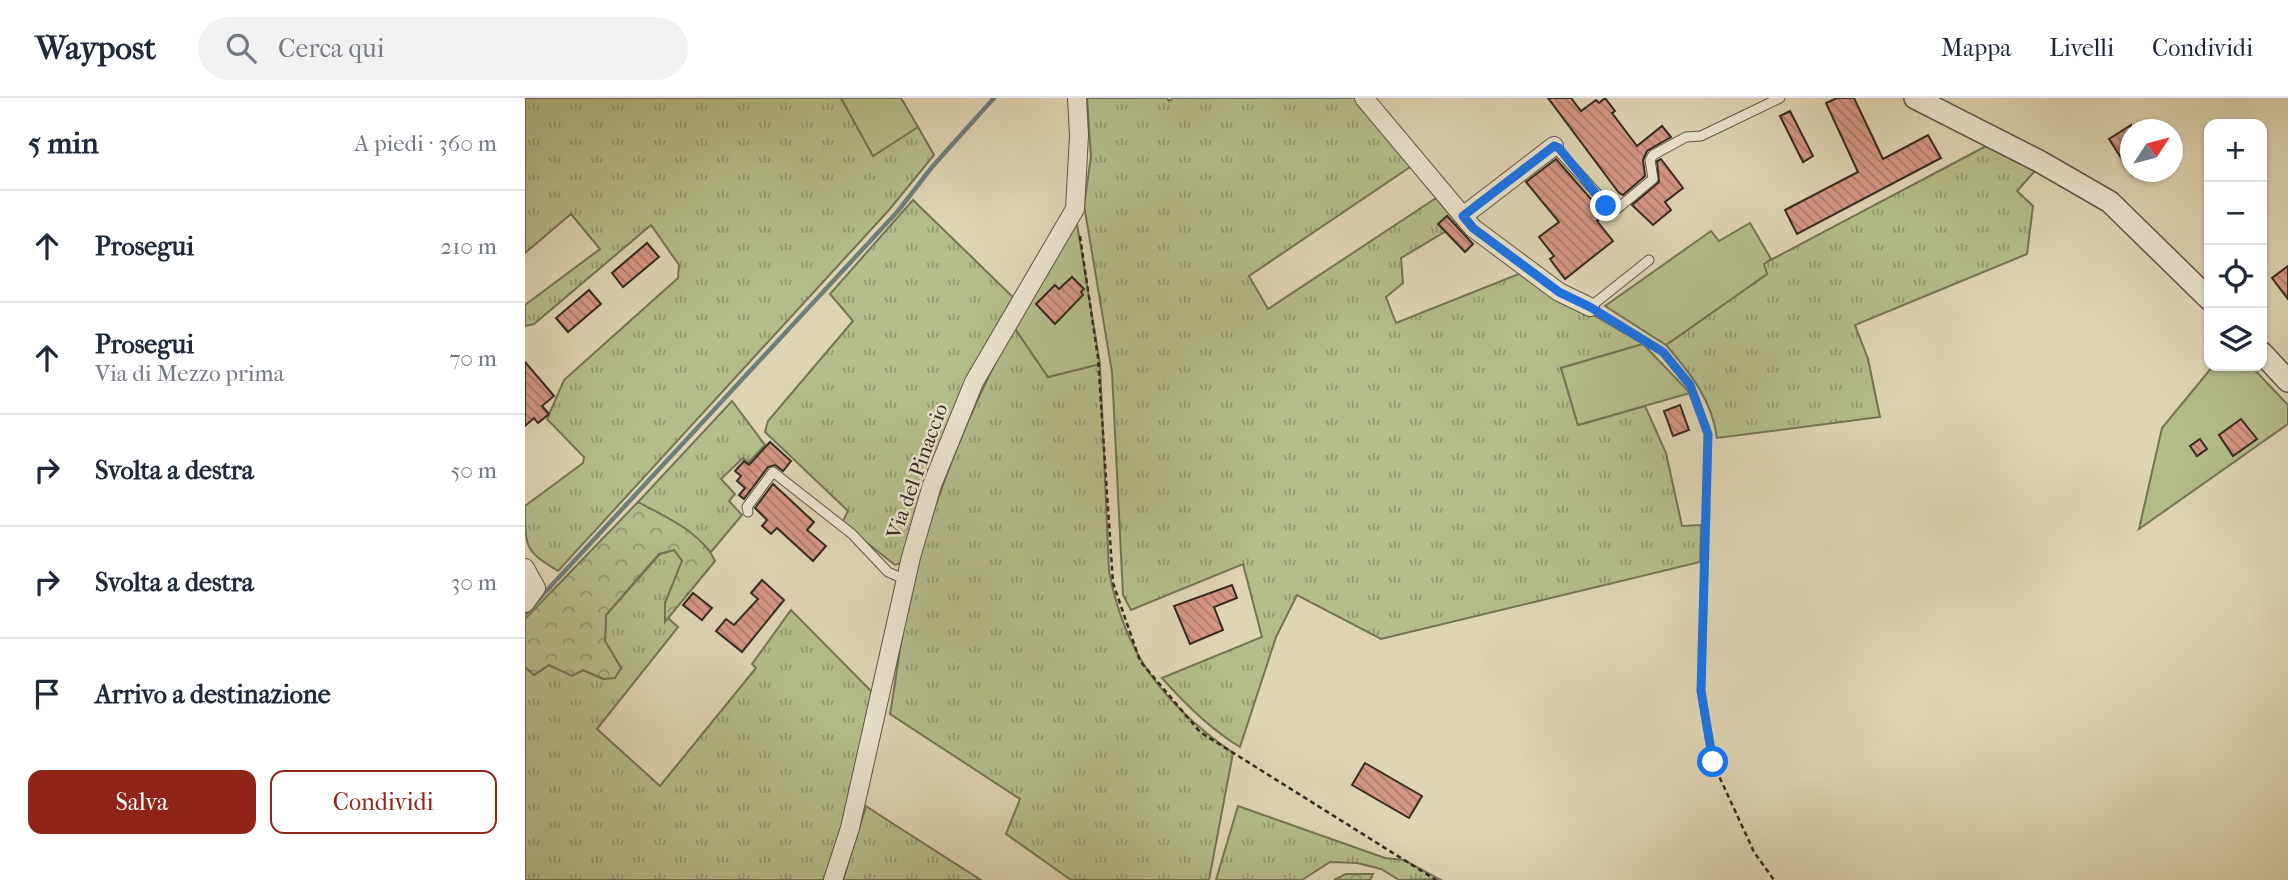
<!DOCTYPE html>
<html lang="it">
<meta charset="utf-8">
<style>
body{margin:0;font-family:"IM FELL French Canon",serif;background:#f2f2f3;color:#1f2937}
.controls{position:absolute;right:21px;top:21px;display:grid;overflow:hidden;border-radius:14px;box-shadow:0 2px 5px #0004}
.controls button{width:63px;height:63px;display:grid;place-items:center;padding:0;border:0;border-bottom:2px solid #e0e1e3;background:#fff;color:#1f2937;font:35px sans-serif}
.compass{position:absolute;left:1595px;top:21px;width:63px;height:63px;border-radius:50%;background:#fff;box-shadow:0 2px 5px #0004;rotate:54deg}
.stop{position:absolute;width:21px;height:21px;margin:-16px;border:5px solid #1a73e8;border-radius:50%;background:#fff}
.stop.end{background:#1a73e8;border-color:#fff;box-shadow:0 2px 7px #0008}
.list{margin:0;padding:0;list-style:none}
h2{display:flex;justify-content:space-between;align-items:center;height:91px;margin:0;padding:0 28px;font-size:30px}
h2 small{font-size:23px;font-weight:400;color:#747a83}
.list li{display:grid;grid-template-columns:46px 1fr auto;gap:21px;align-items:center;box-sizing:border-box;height:112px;padding:0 28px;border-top:2px solid #e0e1e3}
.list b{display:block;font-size:26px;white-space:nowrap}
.list p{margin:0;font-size:23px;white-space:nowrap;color:#747a83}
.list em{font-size:23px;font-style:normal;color:#747a83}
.actions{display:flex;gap:14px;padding:21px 28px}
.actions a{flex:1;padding:16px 0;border:2px solid #8f2418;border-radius:14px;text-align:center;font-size:24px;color:#8f2418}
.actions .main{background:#8f2418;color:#fff}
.icon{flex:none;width:38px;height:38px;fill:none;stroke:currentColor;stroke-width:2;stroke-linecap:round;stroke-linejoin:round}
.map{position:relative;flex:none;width:1763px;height:782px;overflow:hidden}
header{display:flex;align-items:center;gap:42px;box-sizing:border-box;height:98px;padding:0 35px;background:#fff;border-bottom:2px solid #e0e1e3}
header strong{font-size:33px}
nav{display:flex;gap:38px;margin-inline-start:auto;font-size:24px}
.search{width:490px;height:63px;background:#f2f2f3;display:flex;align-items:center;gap:18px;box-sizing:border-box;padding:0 24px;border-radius:38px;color:#747a83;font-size:26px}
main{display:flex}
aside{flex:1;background:#fff}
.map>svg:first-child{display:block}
.grass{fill:url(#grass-tufts);stroke:#747456;stroke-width:2}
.forest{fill:url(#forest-crowns);stroke:#747456;stroke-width:2}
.garden{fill:#b4bd8b;stroke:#747456;stroke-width:2}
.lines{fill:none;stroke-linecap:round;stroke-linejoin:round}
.stream{stroke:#707e7b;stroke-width:4.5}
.building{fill:url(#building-back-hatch);stroke:#342a20;stroke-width:2}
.service-casing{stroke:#5f5545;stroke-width:11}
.minor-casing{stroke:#5f5545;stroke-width:20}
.tertiary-casing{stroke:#5f5545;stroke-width:24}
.path{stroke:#342a20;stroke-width:2.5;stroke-dasharray:5 3.5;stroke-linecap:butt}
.service{stroke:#eae4ce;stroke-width:9}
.minor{stroke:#eae4ce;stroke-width:18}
.tertiary{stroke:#eae4ce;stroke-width:21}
.route{stroke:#1a73e8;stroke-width:9}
.labels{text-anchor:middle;stroke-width:5;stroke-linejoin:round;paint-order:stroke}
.street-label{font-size:21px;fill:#342a20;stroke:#eae4ce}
</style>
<header>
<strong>Waypost</strong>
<div class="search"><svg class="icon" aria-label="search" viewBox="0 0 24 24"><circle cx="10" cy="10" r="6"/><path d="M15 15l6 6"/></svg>Cerca qui</div>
<nav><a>Mappa</a><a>Livelli</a><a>Condividi</a></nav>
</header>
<main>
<aside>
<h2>5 min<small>A piedi · 360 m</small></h2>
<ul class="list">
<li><svg class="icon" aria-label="ahead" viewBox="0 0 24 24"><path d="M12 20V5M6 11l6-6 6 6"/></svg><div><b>Prosegui</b></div><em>210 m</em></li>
<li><svg class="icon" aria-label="ahead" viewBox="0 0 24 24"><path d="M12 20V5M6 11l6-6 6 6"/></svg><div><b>Prosegui</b><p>Via di Mezzo prima</p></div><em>70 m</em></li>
<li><svg class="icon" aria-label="right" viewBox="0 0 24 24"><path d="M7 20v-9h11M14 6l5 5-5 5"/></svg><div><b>Svolta a destra</b></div><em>50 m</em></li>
<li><svg class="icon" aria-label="right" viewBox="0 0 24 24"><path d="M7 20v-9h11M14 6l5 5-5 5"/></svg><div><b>Svolta a destra</b></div><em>30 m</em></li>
<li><svg class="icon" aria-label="arrive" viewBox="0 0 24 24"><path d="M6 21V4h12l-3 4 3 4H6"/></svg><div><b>Arrivo a destinazione</b></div></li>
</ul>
<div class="actions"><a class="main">Salva</a><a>Condividi</a></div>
</aside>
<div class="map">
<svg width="1763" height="782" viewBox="0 0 1763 782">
<defs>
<pattern id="grass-tufts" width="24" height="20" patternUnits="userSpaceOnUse" patternTransform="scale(1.75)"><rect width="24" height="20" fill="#b4bd8b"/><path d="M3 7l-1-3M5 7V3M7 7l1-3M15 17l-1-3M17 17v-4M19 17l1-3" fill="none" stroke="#939a71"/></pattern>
<pattern id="forest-crowns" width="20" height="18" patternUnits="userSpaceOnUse" patternTransform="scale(1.75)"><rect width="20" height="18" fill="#b4bd8b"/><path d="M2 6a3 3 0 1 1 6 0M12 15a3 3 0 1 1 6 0" fill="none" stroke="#939a71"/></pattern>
<pattern id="building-back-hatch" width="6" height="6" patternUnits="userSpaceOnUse" patternTransform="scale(1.75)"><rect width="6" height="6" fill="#d59684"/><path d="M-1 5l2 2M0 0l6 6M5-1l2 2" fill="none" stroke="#ae7b6c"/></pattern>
</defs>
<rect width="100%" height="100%" fill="#dfd5b4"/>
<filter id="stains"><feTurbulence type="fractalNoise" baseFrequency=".00286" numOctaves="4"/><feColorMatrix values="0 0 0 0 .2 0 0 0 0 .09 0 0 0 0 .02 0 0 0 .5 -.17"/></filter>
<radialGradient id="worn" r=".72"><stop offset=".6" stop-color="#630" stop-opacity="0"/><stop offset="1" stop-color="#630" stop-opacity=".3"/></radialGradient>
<!-- grass -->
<g class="grass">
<path d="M0,0H316L348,57L393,29L409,57L364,112L33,473C0,453 0,450 0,408L58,365L59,359L22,321L39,282L153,180L154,167L126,127L9,226L0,228V207L75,151L46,116L0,155Z"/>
<path d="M562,0H642L644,3L648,0H834L884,60L885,69L724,178L743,211L911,100L933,126L876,160L878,185L861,199L871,225L996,175L1118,246L1036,270L1053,327L1120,308L1141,355L1157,428L1176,427L1175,464L856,541L772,497L751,539L715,649C685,631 660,606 637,580L737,539L718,466L606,512L598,497L587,274L559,107L566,59Z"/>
<path d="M1465,46L1510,73L1492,93L1508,108L1502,156L1330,227L1343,261L1355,319L1192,340C1187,302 1166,276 1141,247L1242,176L1238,166Z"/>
<polygon points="388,102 494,205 462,256 379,464 370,467 317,425 323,413 240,334 243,323 328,223 305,196"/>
<path d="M489,229L523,279L575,266L584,473C600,558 639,606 708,655L684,782H546L481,736L495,701L365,616C373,571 377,524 389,480C412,391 446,309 489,229Z"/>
<polygon points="207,303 240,347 223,365 218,360 196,381 210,396 204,403 217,417 186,454 162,432 113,404"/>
<polygon points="149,452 158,462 140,505 140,523 143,520 153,529 72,631 135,688 231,570 227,566 266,512 353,600 302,782 0,782 0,569 9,577 24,567 47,577 58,572 78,581 96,570 80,543 81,517 135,456"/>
<polygon points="341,708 356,718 456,782 318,782"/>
<polygon points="713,708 860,760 879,762 914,781 874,782 856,771 832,765 805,764 777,782 691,782"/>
</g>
<!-- forest -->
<g class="forest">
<path d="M113,404C140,419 177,434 190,463L140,524V505L157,463L149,452L134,456L81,517L80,543L96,570L90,580L79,581L58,572L47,578L24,567L9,577L0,569V521Z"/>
<polygon points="821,776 848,776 845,782 809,782"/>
</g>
<!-- garden -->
<g class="garden">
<polygon points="316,0 376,0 393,29 348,58"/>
<polygon points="1225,125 1246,161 1239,166 1242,176 1141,247 1080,208 1186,133 1194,143"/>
<polygon points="552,126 575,266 523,279 489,229 543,133"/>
<polygon points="1118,246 1165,295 1053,327 1036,270"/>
<polygon points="1688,268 1726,268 1763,307 1763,326 1614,431 1637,330"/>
</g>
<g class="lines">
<!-- stream -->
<polyline class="stream" points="0,516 373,113 407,69 469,0"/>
</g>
<!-- building -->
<g class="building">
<polygon points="1023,0 1046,0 1056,13 1071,2 1074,5 1080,0 1090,13 1087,15 1112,48 1137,28 1146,39 1122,53 1118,62 1120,78 1098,97 1094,95"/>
<polygon points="1312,0 1329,0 1358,61 1403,37 1416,60 1272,136 1260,112 1333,74 1301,5"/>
<polygon points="1265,13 1288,58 1278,64 1255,18"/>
<polygon points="1606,27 1606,75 1584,41"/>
<polygon points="1031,61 1080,117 1072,123 1088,143 1040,181 1025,161 1029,158 1014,139 1034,124 1001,84"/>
<polygon points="1136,61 1158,90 1140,104 1146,112 1128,127 1107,107 1134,84 1132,63"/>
<polygon points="922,118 948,146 940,154 913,126"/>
<polygon points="122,145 134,159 98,189 87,175"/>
<polygon points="1763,168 1763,201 1747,180"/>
<polygon points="547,179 559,191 556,194 558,197 530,226 511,206 530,187 534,191"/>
<polygon points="64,192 76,206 43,234 31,220"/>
<polygon points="0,264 29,298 17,308 24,316 13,325 9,320 0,328"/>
<polygon points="1155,307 1164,332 1148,338 1139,313"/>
<polygon points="1716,321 1732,341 1708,358 1694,337"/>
<polygon points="1675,341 1682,351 1672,358 1665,348"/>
<polygon points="245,344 266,363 258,373 250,367 243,369 219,401 214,397 220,390 212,383 216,378 210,373 219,363 224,367"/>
<polygon points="248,386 289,424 282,432 301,448 288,463 252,430 246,436 237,428 242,422 230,410"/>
<polygon points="237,482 259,502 217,554 191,533 201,521 209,527 233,501 226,495"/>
<polygon points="707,487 712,500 689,509 698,532 665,546 649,508"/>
<polygon points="168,495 187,510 177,522 158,507"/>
<polygon points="840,665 897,698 884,720 827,687"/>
</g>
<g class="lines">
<defs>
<g id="service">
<polyline points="1029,48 1086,111 1093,110 1128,81 1125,62 1128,57 1161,39 1176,38 1255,0"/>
<polyline points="1065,209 1124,162"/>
<polyline points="223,414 222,409 248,374 327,436 363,474 381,482"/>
</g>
<g id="minor">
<polyline points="839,0 948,130 1034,194 1065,209"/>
<polyline points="938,118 1029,48"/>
<polyline points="0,470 11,490 0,505"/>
<polyline points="308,782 325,730 386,459 407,387 449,284 550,111 554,37 552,0"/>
</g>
<g id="tertiary">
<polyline points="1390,0 1514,63 1585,104 1684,201"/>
<polyline points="1737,255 1763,283"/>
</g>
</defs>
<!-- service casing -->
<use href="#service" class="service-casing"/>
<!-- minor casing -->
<use href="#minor" class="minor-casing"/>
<!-- tertiary casing -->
<use href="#tertiary" class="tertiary-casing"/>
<!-- path -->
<g class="path">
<polyline points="555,138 573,260 588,485 615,563 675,634 911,782"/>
<polyline points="1079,218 1138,254 1165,287 1183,336 1176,593 1188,665 1229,754 1249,782"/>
</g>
<!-- service -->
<use href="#service" class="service"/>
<!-- minor -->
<use href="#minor" class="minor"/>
<!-- tertiary -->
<use href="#tertiary" class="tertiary"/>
</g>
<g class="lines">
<!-- route -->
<polyline class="route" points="1081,108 1034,50 1029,48 938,118 948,130 1034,194 1065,209 1138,254 1165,287 1183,336 1176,593 1188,664"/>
</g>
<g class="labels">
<!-- street labels -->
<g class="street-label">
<text transform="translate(392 373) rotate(-70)" y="7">Via del Pinaccio</text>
</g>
</g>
<rect width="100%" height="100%" filter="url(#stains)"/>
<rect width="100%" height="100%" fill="url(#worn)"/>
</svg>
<div class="controls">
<button>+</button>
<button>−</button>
<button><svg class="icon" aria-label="locate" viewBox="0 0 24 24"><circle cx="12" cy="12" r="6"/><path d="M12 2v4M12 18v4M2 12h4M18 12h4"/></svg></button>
<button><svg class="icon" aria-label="layers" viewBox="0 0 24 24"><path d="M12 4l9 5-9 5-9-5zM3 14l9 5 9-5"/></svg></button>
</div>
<svg class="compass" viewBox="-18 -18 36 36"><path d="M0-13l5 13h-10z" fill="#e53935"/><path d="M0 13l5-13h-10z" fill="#747a83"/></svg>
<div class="stop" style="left:1188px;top:664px"></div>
<div class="stop end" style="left:1081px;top:108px"></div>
</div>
</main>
